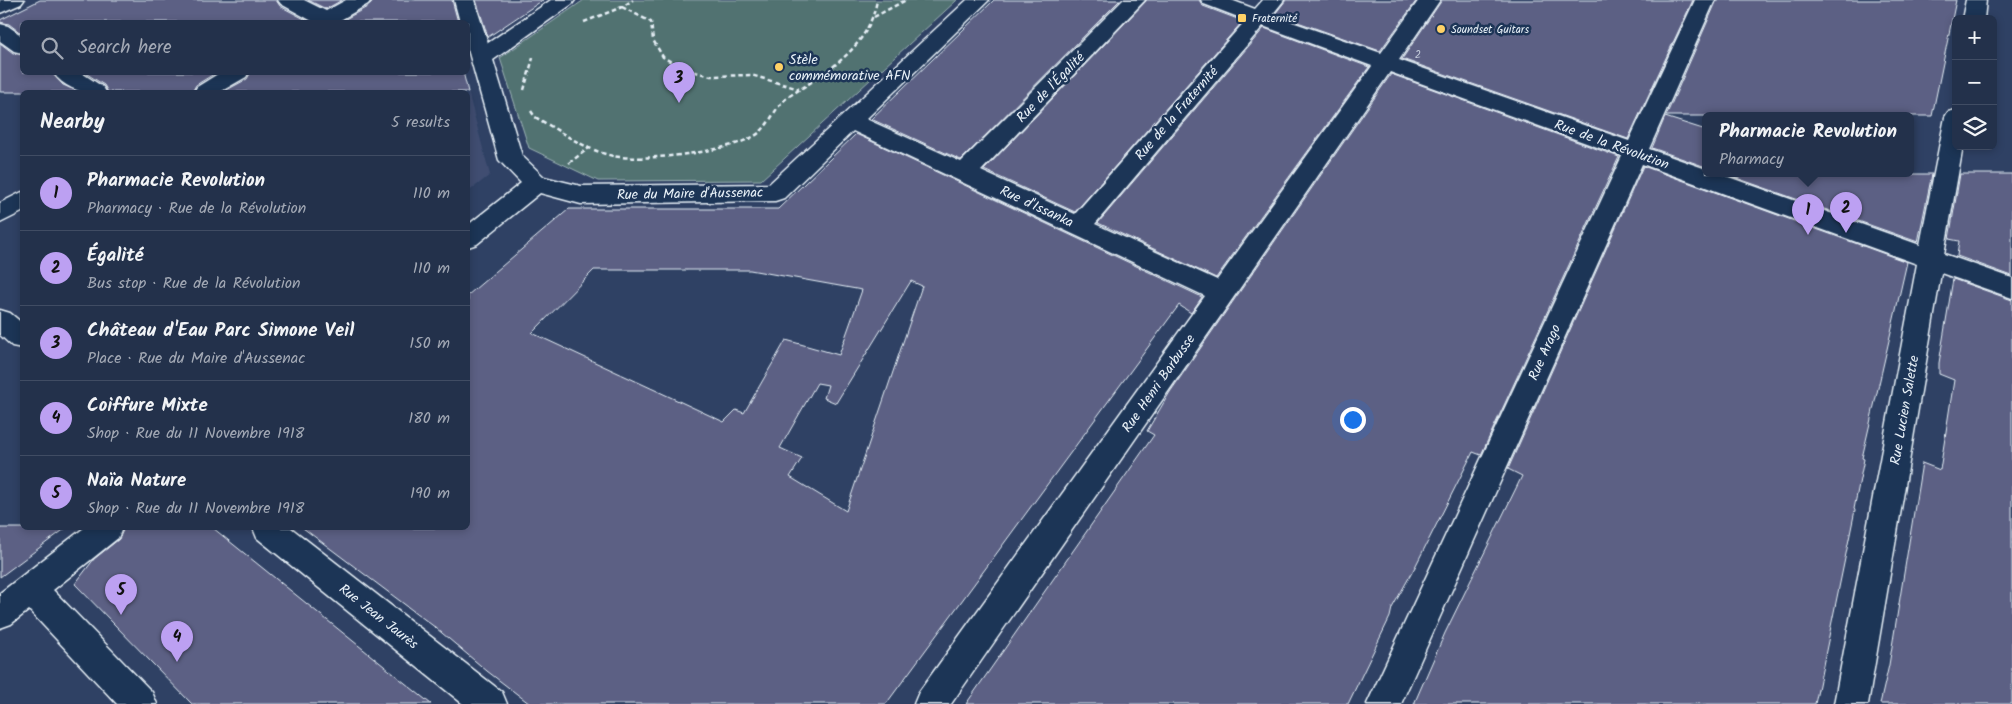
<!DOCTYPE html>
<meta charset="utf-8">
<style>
body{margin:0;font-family:Kalam,sans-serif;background:#2b3952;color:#f1f3f6}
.controls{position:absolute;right:15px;top:15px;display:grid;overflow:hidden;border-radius:8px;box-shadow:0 2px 8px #0003}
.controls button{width:45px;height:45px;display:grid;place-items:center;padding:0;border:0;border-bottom:1px solid #404c63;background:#23314b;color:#f1f3f6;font:25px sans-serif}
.you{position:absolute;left:1352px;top:419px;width:18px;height:18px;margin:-12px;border:4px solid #fff;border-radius:50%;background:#1a73e8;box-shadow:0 0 0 8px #1a73e833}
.badge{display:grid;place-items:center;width:32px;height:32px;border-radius:50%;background:#bca0f2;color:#111;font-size:16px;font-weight:700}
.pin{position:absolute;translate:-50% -41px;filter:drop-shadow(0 1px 2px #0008)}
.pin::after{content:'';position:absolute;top:26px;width:18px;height:15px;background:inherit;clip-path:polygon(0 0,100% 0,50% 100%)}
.popup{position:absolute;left:1702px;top:112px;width:212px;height:65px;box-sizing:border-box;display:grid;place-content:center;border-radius:8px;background:#23314b;filter:drop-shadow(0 1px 4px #0005);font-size:16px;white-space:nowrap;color:#a3a9b5}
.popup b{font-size:19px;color:#f1f3f6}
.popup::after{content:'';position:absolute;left:50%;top:100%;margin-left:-10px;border:10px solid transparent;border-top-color:#23314b}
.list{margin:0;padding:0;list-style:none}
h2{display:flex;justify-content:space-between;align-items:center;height:65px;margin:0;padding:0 20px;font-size:21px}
h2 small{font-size:16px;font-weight:400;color:#a3a9b5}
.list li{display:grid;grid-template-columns:32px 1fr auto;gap:15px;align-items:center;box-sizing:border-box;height:75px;padding:0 20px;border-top:1px solid #404c63}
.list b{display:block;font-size:19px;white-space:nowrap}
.list p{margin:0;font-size:16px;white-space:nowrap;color:#a3a9b5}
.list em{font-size:16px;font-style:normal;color:#a3a9b5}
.icon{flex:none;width:28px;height:28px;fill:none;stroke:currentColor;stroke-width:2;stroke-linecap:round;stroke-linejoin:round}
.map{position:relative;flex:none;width:2012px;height:704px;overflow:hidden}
.search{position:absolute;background:#23314b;box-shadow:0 2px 8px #0003;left:20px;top:20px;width:450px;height:55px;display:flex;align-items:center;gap:12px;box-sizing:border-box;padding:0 18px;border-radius:8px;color:#a3a9b5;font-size:19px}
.panel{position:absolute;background:#23314b;box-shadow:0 2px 8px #0003;left:20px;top:90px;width:450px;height:440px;border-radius:8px}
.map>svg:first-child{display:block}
.built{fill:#3f4d71}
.green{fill:#517271;stroke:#9cb2b4}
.building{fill:#5b6084;stroke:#e8f1f8;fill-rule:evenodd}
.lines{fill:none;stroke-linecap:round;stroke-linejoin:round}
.minor-casing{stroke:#e8f1f8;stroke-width:3}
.path{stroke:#e8f1f8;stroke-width:2.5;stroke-dasharray:4.5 3;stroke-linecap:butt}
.minor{fill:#1d3557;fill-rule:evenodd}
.poi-dot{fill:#ffd166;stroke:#1d3557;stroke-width:2}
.labels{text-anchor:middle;stroke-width:5;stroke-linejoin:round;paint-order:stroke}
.far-poi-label{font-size:11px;fill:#e8f1f8;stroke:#1d3557;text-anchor:start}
.number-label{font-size:11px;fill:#c5cddb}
.poi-label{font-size:14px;fill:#e8f1f8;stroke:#1d3557;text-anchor:start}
.street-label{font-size:14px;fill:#e8f1f8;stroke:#1d3557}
</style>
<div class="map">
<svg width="2012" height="704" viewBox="0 0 2012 704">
<rect width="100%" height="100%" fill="#2f4164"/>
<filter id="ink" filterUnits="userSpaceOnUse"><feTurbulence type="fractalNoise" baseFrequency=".02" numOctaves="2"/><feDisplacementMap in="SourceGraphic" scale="10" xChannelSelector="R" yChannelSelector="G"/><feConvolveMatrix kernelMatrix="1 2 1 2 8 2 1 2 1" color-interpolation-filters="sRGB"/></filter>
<g filter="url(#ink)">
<!-- built -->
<polygon class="built" points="368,73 463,73 490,175 468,192 468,92 337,92"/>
<!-- green -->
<polygon class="green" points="584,0 957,0 761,180 598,181 529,148 500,58"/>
<!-- building -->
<g class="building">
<polygon points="40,0 276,0 280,6 310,22 22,22 22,34 9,24 0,22 0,20"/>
<polygon points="308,0 342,0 326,9"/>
<polygon points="373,0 452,0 458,22 340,22 369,6"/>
<polygon points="476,0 543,0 488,37"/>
<polygon points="994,0 1120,0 961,160 871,119"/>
<polygon points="1147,0 1199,0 1203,6 1243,21 1075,212 984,170"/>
<polygon points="1286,0 1417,0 1380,51 1275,14"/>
<polygon points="1442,0 1693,0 1628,139 1402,59"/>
<polygon points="1717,0 1956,0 1932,116 1666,116"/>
<polygon points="1264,28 1369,67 1216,278 1098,223"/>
<polygon points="0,43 13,53 22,55 22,72 51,72 63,85 80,92 0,92"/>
<polygon points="84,72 217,72 196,85 192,92 108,92 104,85"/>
<polygon points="251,72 463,72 468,92 223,92 247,79"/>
<polygon points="1391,74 1619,157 1481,455 1473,452 1415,567 1392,608 1390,617 1348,704 966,704 1154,435 1147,431 1170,392"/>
<polygon points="1665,117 1706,130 1706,167 1652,148"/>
<path d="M856,134L1202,297L1191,313L1179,305L886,704H530L487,671L436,628L303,528H468V295L569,209H778ZM594,270H750L862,290L839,355L786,340L744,413L736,410L724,422L532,333ZM911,281L922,286L846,511L790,477L802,458L780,448L817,383L828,385L824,398L836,403Z"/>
<polygon points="1643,166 1907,262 1862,458 1864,459 1854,509 1855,510 1815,704 1414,704 1445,633 1522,476 1508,469"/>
<polygon points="1725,174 1932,174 1918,242"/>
<polygon points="1960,174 2012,174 2012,276 1957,256 1959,241 1949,239"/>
<polygon points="1953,279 2012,300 2012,704 1880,704 1889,665 1922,463 1940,470 1954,380 1939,374 1939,363"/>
<polygon points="0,528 66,528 0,577"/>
<polygon points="124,528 213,528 431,704 192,704 75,584 94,559 119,539"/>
</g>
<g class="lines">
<defs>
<g id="minor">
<polygon points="0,0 24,0 21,4 0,13"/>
<polygon points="278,0 304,0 326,11 346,0 371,0 368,4 337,22 312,22 312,21 281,4"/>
<path d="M454,0H474L488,43L551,0H575L572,4L493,60L522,156L544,177L581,186L769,184L967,0H989L866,119L961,162L1123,0H1145L981,171L1075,214L1246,20L1204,4L1201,0H1231L1255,9L1263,0H1284L1272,15L1381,53L1419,0H1440L1399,60L1629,141L1695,0H1715L1649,149L1706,169V174H1720L1920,245L1945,117L1948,112L1956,110V146H1963L1944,254L2012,278V298L1941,273L1868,704H1834L1917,264L1642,164L1401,704H1367L1622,156L1390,72L951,704H914L919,692L1205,296L853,131L784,198L775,201L581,204L540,193L477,244L468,247V225L521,183L499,160L468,49V22H460ZM1263,26L1372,66L1217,280L1095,224Z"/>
<polygon points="1966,0 1986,0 1984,19 1962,19"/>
<polygon points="0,24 8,26 22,36 22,53 14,51 0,41"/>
<path d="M53,72H80L103,87L106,92C87,95 65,90 53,72Z"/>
<polygon points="221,72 249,72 246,77 220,92 194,92 197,87"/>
<polygon points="22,192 22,212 0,223 0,203"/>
<polygon points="0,310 10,313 22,323 22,348 12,346 0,335"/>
<polygon points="84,528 122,528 118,538 53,590 152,692 157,704 117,704 29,610 11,624 0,628 0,593"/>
<polygon points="253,528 291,528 502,692 507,704 463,704 257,538"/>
</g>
</defs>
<!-- minor casing -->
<use href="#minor" class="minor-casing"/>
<!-- path -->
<g class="path">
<polyline points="622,7 651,22 653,40 663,57 683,69 711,76 751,75 799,89"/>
<polyline points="874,17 906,0"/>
<polyline points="584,22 622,7 633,0"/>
<polyline points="524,90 533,58"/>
<path d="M531,111L535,117C560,131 585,150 613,156C642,162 738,152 760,132C773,120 775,105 791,95C829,71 869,47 877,0"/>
<polyline points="569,163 589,148"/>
</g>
<!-- minor -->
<use href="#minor" class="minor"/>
</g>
</g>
<!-- markers -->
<g class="poi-dot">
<rect x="1237" y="13" width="10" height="10" rx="2.5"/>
<circle cx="1441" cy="29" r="5"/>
<circle cx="779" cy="67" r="5"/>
</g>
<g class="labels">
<!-- far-poi labels -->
<g class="far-poi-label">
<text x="1252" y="22">Fraternité</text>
<text x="1451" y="33">Soundset Guitars</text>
</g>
<!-- number labels -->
<g class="number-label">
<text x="1418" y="58">2</text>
</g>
<!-- poi labels -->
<g class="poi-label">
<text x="789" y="64">Stèle<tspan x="789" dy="16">commémorative AFN</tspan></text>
</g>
<!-- street labels -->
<g class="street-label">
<text transform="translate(1050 87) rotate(-46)" y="5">Rue de l'Égalité</text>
<text transform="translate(1176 113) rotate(-49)" y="5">Rue de la Fraternité</text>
<text transform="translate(1612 144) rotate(20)" y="5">Rue de la Révolution</text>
<text transform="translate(690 193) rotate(-1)" y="5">Rue du Maire d'Aussenac</text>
<text transform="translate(1037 206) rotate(25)" y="5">Rue d'Issanka</text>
<text transform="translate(1544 352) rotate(-66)" y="5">Rue Arago</text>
<text transform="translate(1158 383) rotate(-55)" y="5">Rue Henri Barbusse</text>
<text transform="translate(1904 410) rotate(-80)" y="5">Rue Lucien Salette</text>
<text transform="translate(379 616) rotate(38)" y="5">Rue Jean Jaurès</text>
</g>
</g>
</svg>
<div class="controls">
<button>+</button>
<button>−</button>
<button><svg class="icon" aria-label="layers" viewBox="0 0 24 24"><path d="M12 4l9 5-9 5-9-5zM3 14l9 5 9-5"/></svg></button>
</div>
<div class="you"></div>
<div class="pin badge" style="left:1808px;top:235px">1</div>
<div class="popup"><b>Pharmacie Revolution</b>Pharmacy</div>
<div class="pin badge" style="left:1846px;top:233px">2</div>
<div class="pin badge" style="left:679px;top:103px">3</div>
<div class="pin badge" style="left:177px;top:662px">4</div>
<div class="pin badge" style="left:121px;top:615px">5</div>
<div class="search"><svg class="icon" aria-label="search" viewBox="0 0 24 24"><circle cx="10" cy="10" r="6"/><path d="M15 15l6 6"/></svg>Search here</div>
<section class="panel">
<h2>Nearby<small>5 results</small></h2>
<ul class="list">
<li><span class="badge">1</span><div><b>Pharmacie Revolution</b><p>Pharmacy · Rue de la Révolution</p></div><em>110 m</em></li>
<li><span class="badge">2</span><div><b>Égalité</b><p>Bus stop · Rue de la Révolution</p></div><em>110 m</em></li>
<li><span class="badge">3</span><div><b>Château d'Eau Parc Simone Veil</b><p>Place · Rue du Maire d'Aussenac</p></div><em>150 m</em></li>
<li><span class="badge">4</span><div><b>Coiffure Mixte</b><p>Shop · Rue du 11 Novembre 1918</p></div><em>180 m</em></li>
<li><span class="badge">5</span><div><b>Naïa Nature</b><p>Shop · Rue du 11 Novembre 1918</p></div><em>190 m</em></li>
</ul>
</section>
</div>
